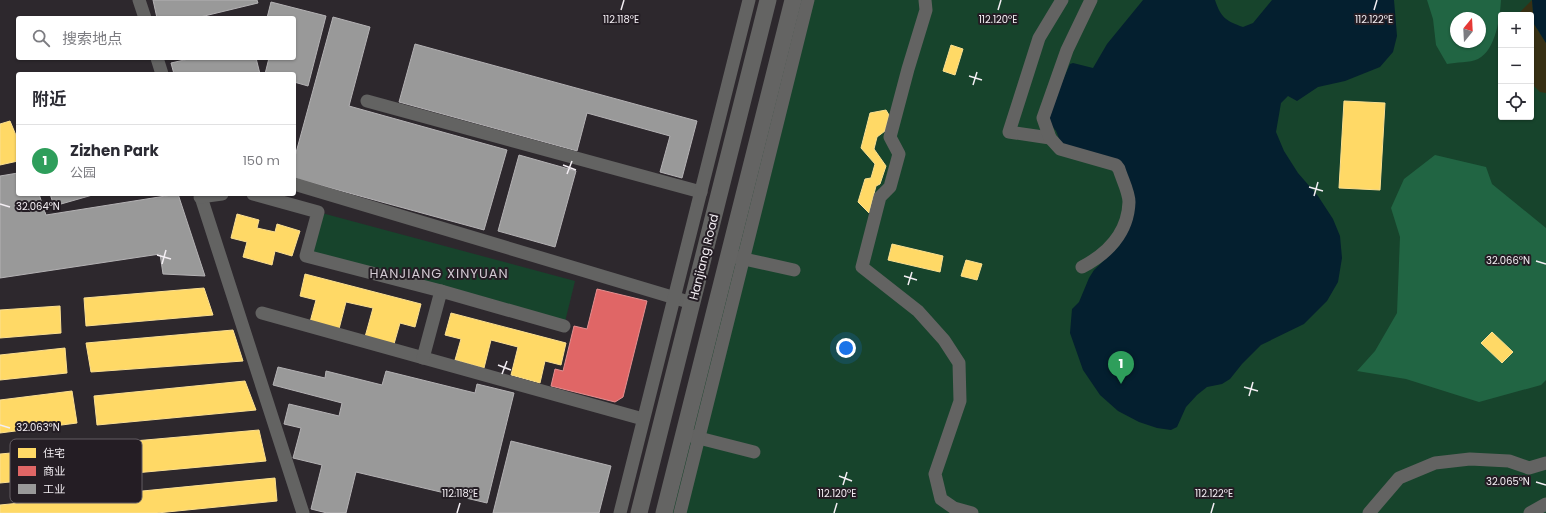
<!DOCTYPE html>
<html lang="zh">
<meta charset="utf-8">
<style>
body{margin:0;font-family:Poppins,"Noto Sans SC",sans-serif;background:#f7f7f7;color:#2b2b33}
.controls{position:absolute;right:12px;top:12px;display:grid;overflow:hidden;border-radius:4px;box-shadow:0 1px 3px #0004}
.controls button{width:36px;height:36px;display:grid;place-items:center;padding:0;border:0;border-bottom:1px solid #e1e1e2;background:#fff;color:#2b2b33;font:20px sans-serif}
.compass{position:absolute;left:1450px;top:12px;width:36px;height:36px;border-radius:50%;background:#fff;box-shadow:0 1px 3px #0004;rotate:18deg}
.you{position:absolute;left:846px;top:348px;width:14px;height:14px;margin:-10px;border:3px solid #fff;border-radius:50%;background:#1a73e8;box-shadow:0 0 0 6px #1a73e833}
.badge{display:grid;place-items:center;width:26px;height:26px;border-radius:50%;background:#2563eb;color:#fff;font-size:13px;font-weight:700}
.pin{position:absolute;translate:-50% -33px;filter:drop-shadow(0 1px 2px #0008)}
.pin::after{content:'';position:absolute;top:21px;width:14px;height:12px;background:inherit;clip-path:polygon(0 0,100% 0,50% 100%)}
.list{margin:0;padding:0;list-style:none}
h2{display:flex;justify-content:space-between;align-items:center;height:52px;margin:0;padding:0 16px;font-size:17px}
h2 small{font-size:13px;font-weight:400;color:#7c7c81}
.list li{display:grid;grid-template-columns:26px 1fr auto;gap:12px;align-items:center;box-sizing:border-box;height:72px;padding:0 16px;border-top:1px solid #e1e1e2}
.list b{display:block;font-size:15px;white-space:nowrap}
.list p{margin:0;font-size:13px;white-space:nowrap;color:#7c7c81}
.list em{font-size:13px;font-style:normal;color:#7c7c81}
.icon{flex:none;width:22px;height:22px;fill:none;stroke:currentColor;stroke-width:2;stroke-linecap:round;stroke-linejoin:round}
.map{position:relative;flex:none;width:1546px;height:513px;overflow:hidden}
.search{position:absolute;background:#fff;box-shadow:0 1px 3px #0004;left:16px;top:16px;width:280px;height:44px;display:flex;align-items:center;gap:10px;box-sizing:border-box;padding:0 14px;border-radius:4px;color:#7c7c81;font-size:15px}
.panel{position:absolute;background:#fff;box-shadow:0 1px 3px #0004;left:16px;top:72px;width:280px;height:124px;border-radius:4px}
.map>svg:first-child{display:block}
.green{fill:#17442c;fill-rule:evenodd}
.forest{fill:#216543;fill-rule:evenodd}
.sand{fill:#373014}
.water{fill:#041f2f}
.homes{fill:#ffd966;stroke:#fbdf90}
.shops{fill:#e06666;stroke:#e68f90}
.industry{fill:#999;stroke:#b4b2b4}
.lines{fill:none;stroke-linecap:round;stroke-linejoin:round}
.minor{stroke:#636362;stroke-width:13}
.major{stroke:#646463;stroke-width:17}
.ticks{fill:none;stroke:#f3eef3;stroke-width:1.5}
.labels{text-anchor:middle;stroke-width:4;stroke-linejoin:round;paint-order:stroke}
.street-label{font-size:12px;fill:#f3eef3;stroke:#241d24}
.neighbourhood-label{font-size:13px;letter-spacing:1px;fill:#d3cad3;stroke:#241d24}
.key{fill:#241d24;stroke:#625c62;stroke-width:1}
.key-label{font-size:11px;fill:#f3eef3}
.ticks-label{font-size:10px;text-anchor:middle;fill:#f3eef3;stroke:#241d24;stroke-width:4;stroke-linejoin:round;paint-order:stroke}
</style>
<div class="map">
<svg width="1546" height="513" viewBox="0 0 1546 513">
<rect width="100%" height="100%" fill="#2d282d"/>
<!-- green -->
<g class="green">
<path d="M793,0H1546V513H665ZM1501,15H1531V117H1501ZM1456,18H1480V42H1456Z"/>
<polygon points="318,212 575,281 564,326 306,256"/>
</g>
<!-- forest -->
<g class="forest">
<path d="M1427,0H1501C1500,17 1496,50 1478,59C1470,63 1456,62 1447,64L1436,45L1433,19ZM1456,18H1480V42H1456Z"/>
<polygon points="1435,155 1486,167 1492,184 1546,228 1546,380 1541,385 1479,402 1406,379 1357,371 1375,351 1397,313 1400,237 1391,208 1404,179"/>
</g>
<!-- sand -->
<polygon class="sand" points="1532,0 1534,24 1546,43 1546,93 1540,92 1531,83 1531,15 1517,15"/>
<!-- water -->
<g class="water">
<path d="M1143,0H1215C1221,18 1226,21 1243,27L1253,23L1272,0H1394L1397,36L1393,52L1380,67L1345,81L1318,87L1297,101L1288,96L1281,103L1276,132L1284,151L1298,173L1318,196L1333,219L1340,236L1342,258L1338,282L1327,301L1304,324L1261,345L1242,364L1230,379L1222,384L1207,387L1197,395L1186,407L1177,427L1171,430L1157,428L1139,422L1118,411L1100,395L1083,370L1070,333L1072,309L1079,302L1089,278L1094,270L1119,246L1130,224L1123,167L1062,146L1056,131L1048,121L1049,111L1070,64L1073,63L1093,68L1107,44Z"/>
<polygon points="1532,0 1546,0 1546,43 1534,24"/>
</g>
<!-- homes -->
<g class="homes">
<polygon points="951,45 963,49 955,75 943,71"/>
<polygon points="1344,101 1385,103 1380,190 1339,188"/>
<polygon points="886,110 889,115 885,131 877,137 874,149 886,166 880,184 876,186 869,213 858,202 865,179 871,178 875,164 861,148 870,113"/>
<polygon points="10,121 18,140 18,161 0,165 0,124"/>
<polygon points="237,214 259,220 257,228 275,232 277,224 300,231 292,256 275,251 272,265 243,257 247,242 231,238"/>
<polygon points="892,244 943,256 940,272 888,260"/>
<polygon points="966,260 982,264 977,280 961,276"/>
<polygon points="305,274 421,304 415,327 400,323 394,344 365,337 373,308 346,302 339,329 310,322 316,300 300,296"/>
<polygon points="204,288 213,315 86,326 84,298"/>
<polygon points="60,306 61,333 0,338 0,310"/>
<polygon points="451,313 566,343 561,365 545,361 540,383 511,375 518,347 491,340 484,368 455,360 461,339 445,335"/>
<polygon points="233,330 243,361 91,372 86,343"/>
<polygon points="1492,332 1513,352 1502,363 1481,343"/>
<polygon points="65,348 67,373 0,380 0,355"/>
<polygon points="245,381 256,410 97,425 94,396"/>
<polygon points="72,391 77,423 0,433 0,400"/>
<polygon points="259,430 266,461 102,476 100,444"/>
<polygon points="77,447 80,475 0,483 0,454"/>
<polygon points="275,478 277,501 157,513 0,513 0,505"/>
</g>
<!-- shops -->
<polygon class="shops" points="597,289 647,301 623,397 615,402 551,386 555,369 563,371 574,326 587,329"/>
<!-- industry -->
<g class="industry">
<polygon points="153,0 257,0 258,3 196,18 157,18"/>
<polygon points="271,2 326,16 308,86 294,82 294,74 265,74 269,58 294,58 294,18 267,18"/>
<polygon points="333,17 370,27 349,106 507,150 484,230 294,178 294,160"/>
<polygon points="415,44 697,121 682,178 660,172 670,136 587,113 577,151 399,102"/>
<polygon points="193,58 256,58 260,74 174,74 171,63"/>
<polygon points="519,155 576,171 555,247 498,231"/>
<polygon points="18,173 18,194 39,194 46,215 178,194 205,276 163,274 160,254 0,278 0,176"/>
<polygon points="50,194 96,194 54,206"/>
<polygon points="278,367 325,378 326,371 382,385 386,371 475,393 477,384 514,393 487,503 356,472 346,513 327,513 311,509 322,465 293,458 301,428 284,424 289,404 339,416 342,403 273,385"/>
<polygon points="511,441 611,466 599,513 493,513"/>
</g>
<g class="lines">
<!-- minor -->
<g class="minor">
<polyline points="139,0 145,18"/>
<polyline points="925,0 926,10 908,69 890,137 899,154 890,187 880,197 862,267 918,311 944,340 959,363 960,401 935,474 941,499 954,508 972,513"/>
<polyline points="157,58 162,74"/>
<polyline points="367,101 701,192"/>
<polyline points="1050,138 1009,132 1039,38 1062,0"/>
<polyline points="294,184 692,303"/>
<polyline points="200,194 303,513"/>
<polyline points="253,194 318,212 306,256 441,291"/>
<polyline points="200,197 222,194"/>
<polyline points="735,257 794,270"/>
<path d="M1082,267C1107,254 1128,233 1129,202C1129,192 1122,179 1119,169L1116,165L1060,149L1050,138L1043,118L1067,50L1091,0"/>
<polyline points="262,313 643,419"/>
<polyline points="423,358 441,291 564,326"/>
<polyline points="691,436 754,452"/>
<polyline points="620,513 749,0"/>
<polyline points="680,513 808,0"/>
<polyline points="1369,513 1399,478 1435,463 1470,459 1509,461 1529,468 1546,463"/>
<polyline points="1530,513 1546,504"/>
</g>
<!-- major -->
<g class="major">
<polyline points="639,513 768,0"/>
<polyline points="664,513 793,0"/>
</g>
</g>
<!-- ticks -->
<path class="ticks" d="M621,10L624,0M998,10L1001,0M1374,10L1377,0M969,76L982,80M973,85L977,72M563,165L576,170M567,174L572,161M1309,187L1323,191M1314,196L1318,182M0,204L10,207M157,255L171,259M1536,261L1546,264M162,264L166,250M904,276L917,280M908,285L912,272M498,365L511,370M502,374L507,361M1244,387L1258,391M1249,396L1253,382M0,425L10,428M839,476L852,481M1536,482L1546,485M843,485L847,472M457,513L460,503M834,513L837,503M1211,513L1214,503"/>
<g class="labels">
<!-- street labels -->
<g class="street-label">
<text transform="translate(704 257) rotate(-76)" y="4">Hanjiang Road</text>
</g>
<!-- neighbourhood labels -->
<g class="neighbourhood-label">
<text x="439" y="278">HANJIANG XINYUAN</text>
</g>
</g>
<!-- legend -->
<rect x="10" y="439" width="132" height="64" rx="6" class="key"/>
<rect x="18" y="448" width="18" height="10" fill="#ffd966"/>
<rect x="18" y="466" width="18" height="10" fill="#e06666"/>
<rect x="18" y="484" width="18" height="10" fill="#999"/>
<g class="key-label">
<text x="43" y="457">住宅</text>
<text x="43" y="475">商业</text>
<text x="43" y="493">工业</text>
</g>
<g class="ticks-label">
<text x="621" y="23">112.118°E</text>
<text x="998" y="23">112.120°E</text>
<text x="1374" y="23">112.122°E</text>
<text x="38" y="210">32.064°N</text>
<text x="1508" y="264">32.066°N</text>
<text x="38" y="431">32.063°N</text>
<text x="1508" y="485">32.065°N</text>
<text x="460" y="497">112.118°E</text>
<text x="837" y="497">112.120°E</text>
<text x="1214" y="497">112.122°E</text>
</g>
</svg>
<div class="controls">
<button>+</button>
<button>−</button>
<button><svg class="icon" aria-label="locate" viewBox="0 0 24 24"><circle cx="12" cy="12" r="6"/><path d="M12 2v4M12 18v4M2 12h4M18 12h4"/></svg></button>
</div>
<svg class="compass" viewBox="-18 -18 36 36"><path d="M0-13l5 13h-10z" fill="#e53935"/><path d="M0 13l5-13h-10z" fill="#7c7c81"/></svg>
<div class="you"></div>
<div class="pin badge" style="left:1121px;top:384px;background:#2e9e5b">1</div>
<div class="search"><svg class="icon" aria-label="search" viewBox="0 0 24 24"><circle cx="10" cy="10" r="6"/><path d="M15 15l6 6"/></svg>搜索地点</div>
<section class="panel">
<h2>附近<small></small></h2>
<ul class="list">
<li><span class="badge" style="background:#2e9e5b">1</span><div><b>Zizhen Park</b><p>公园</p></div><em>150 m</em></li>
</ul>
</section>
</div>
